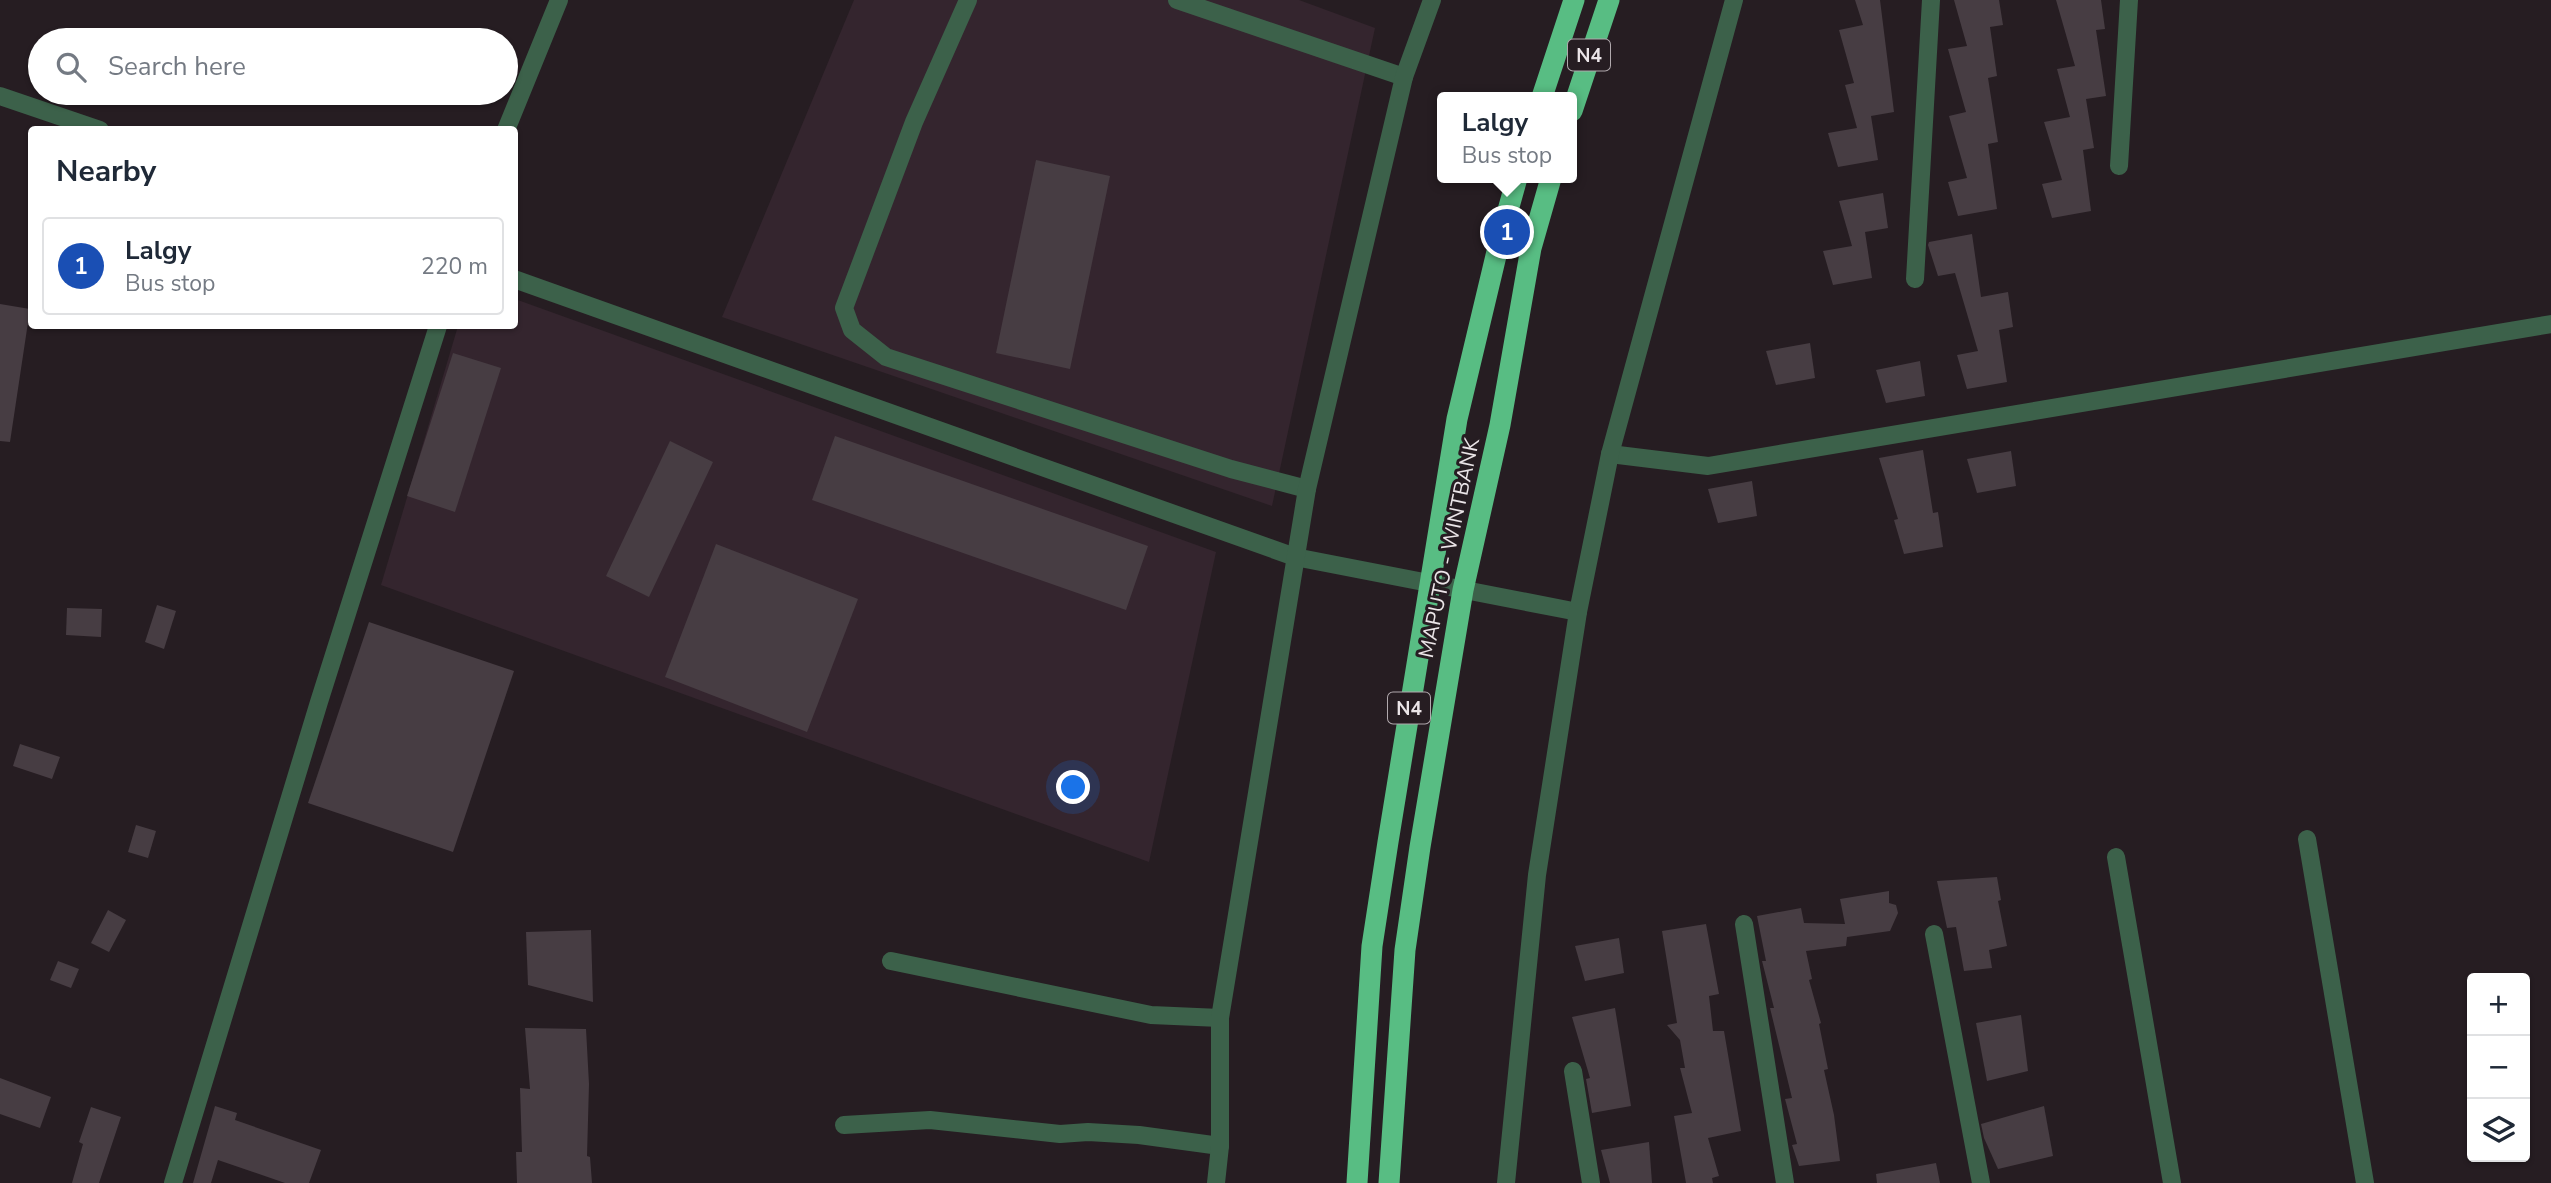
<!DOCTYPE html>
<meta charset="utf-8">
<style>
body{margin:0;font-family:"Nunito Sans",sans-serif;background:#f2f2f3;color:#1f2937}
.controls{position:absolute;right:21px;bottom:21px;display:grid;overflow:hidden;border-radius:7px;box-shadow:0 2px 5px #0004}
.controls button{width:63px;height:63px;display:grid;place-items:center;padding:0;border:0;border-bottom:2px solid #e0e1e3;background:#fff;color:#1f2937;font:35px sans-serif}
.you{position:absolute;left:1074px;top:788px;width:24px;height:24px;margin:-18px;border:5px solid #fff;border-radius:50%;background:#1a73e8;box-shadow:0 0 0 10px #1a73e833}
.badge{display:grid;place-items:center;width:46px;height:46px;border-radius:50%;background:#24785a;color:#fff;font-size:23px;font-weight:700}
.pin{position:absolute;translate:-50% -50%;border:4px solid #fff;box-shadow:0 2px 7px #0006}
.popup{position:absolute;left:1437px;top:92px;width:140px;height:91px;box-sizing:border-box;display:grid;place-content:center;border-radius:7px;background:#fff;filter:drop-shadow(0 2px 5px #0005);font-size:23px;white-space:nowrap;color:#747a83}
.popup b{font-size:26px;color:#1f2937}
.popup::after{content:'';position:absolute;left:50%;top:100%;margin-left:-14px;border:14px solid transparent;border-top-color:#fff}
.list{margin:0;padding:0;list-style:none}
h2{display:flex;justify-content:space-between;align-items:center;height:91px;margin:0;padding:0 28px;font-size:30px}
h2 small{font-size:23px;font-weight:400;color:#747a83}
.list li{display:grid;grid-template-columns:46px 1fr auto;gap:21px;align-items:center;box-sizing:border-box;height:98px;margin:0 14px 14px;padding:0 14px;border:2px solid #e0e1e3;border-radius:7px}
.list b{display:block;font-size:26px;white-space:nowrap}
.list p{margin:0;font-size:23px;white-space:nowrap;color:#747a83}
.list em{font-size:23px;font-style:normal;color:#747a83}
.icon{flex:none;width:38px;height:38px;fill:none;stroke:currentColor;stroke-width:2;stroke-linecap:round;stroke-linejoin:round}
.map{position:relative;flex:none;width:2551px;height:1183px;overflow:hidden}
.search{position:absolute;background:#fff;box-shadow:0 2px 5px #0004;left:28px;top:28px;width:490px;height:77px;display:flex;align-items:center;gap:18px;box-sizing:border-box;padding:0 24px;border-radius:38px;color:#747a83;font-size:26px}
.panel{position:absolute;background:#fff;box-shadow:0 2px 5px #0004;left:28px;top:126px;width:490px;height:203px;border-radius:7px}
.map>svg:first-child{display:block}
.built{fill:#34252e}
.building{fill:#473d43}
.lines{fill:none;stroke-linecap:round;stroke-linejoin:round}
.minor{stroke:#3c614a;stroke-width:18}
.highway{stroke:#58bd83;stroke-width:21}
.labels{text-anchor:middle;stroke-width:6;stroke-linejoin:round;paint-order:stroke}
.shield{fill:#261d22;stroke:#b0a9ad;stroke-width:2}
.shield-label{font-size:19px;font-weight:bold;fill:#ebe5e8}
.street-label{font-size:21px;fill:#ebe5e8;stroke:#261d22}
</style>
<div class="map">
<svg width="2551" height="1183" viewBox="0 0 2551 1183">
<rect width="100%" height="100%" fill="#261d22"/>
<!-- built -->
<g class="built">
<polygon points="854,0 1299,0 1375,28 1272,506 722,317"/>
<polygon points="515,299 1216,552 1149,862 381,585 458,326 514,326"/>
</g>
<!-- building -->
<g class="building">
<polygon points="1855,0 1880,0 1894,112 1871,116 1878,160 1838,167 1828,133 1857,128 1845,85 1854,83 1839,30 1863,25"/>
<polygon points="1954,0 1999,0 2003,25 1990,27 1997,76 1988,78 1998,142 1988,144 1997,209 1958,216 1948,182 1967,178 1949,116 1966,112 1948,49 1967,46"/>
<polygon points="2056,0 2101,0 2105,29 2096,30 2106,96 2086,99 2094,148 2083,150 2091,211 2052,218 2042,184 2062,180 2044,122 2070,117 2057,69 2075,66"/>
<polygon points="1036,160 1110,176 1070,369 996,353"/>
<polygon points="1883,193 1888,228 1865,232 1872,278 1833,285 1823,251 1852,246 1839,201"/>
<polygon points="1972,234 1981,297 2008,292 2013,327 1999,330 2007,382 1967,389 1957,355 1978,351 1955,273 1938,276 1928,245 1929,242"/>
<polygon points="0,304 30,309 10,442 0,441"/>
<polygon points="1810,343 1815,378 1776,385 1766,351"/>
<polygon points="453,353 501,368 455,512 407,496"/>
<polygon points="1920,361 1925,396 1886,403 1876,370"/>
<polygon points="835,436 1148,546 1126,610 812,500"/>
<polygon points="670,441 713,462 649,597 606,576"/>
<polygon points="1923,450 1933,513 1938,512 1943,547 1904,554 1894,520 1898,519 1879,458"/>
<polygon points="2011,451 2016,486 1977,493 1967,459"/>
<polygon points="1752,481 1757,516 1718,523 1708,489"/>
<polygon points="716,544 858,599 807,732 665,677"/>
<polygon points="157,605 176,611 164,649 145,642"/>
<polygon points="67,608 102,609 101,637 66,635"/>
<polygon points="369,622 514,671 453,852 308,803"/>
<polygon points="20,744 60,757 52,779 13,766"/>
<polygon points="136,825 156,831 148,858 128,852"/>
<polygon points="1997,877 2001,900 1998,901 2007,946 1989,950 1992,968 1964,971 1956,927 1947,928 1937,881"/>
<polygon points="1889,891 1889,903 1896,905 1898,913 1890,931 1847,937 1846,946 1806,951 1812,979 1809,980 1821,1023 1819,1024 1828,1069 1824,1070 1834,1115 1840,1161 1799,1166 1792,1145 1797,1144 1785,1099 1792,1098 1770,1008 1774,1008 1762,961 1766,961 1757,916 1801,908 1804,923 1845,924 1840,899"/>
<polygon points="108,910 126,920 109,952 91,943"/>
<polygon points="1706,924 1719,994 1709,996 1713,1031 1724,1031 1741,1131 1708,1138 1719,1176 1712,1178 1713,1183 1686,1183 1674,1116 1692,1113 1680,1068 1685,1068 1680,1040 1667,1025 1677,1023 1662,931"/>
<polygon points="591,930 593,1002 528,985 526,932"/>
<polygon points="1619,938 1624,973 1585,981 1575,946"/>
<polygon points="58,961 79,969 71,988 50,980"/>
<polygon points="1615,1008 1631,1106 1592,1113 1586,1079 1590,1078 1572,1017"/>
<polygon points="2021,1015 2028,1071 1987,1081 1976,1023"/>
<polygon points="525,1028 586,1029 589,1084 587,1156 590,1157 592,1183 517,1183 516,1152 522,1152 520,1088 530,1089"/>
<polygon points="0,1078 51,1097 40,1128 0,1114"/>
<polygon points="215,1106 237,1113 235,1120 321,1150 309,1183 285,1183 218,1160 211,1183 193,1183"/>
<polygon points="2044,1106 2053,1156 1998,1169 1984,1138 1981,1124"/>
<polygon points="91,1107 121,1117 99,1183 72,1183 83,1144 79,1142"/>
<polygon points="1649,1142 1652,1183 1610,1183 1601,1150"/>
<polygon points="1936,1163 1940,1183 1877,1183 1876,1174"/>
</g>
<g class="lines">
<!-- minor -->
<g class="minor">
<polyline points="968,0 914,122 844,308 852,330 886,357 1231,469 1307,489"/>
<polyline points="1177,0 1404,77"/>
<polyline points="0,96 100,130"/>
<polyline points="506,130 559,0"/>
<polyline points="2119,166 2129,0"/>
<polyline points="514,279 1295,557 1578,612"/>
<polyline points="1915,279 1931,0"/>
<polyline points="1610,454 1708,466 2551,324"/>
<polyline points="2307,839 2365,1183"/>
<polyline points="2116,857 2172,1183"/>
<polyline points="1744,924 1785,1183"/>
<polyline points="1934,934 1981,1183"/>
<polyline points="891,961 1151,1015 1220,1018"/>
<polyline points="1573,1071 1591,1183"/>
<polyline points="844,1125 930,1120 1060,1134 1088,1132 1139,1135 1220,1146"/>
<polyline points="173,1183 319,702 438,326"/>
<polyline points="1216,1183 1220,1146 1220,1018 1307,489 1404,77 1432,0"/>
<polyline points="1506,1183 1537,875 1578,612 1610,454 1734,0"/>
</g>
<!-- highway -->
<g class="highway">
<polyline points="1542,97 1574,0"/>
<polyline points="1572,111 1609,0"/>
<polyline points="1357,1183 1372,946 1388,842 1457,419 1500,239 1517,178"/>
<polyline points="1389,1183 1405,950 1420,847 1463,590 1500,425 1531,248 1551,178"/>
</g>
</g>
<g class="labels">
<!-- shield labels -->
<g class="shield">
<rect x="1568" y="39.5" width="42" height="31" rx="5"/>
<rect x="1388" y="692.5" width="42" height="31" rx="5"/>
</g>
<g class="shield-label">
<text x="1589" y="62">N4</text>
<text x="1409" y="715">N4</text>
</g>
<!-- street labels -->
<g class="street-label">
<text transform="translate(1449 548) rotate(-78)" y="7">MAPUTO - WINTBANK</text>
</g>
</g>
</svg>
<div class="controls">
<button>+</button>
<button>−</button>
<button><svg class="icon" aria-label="layers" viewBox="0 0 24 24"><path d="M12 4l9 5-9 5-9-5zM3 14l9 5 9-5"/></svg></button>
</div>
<div class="you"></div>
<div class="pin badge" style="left:1507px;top:232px;background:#1a4fb4">1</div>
<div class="popup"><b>Lalgy</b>Bus stop</div>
<div class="search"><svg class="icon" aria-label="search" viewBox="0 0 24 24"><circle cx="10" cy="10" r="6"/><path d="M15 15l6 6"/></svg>Search here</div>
<section class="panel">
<h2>Nearby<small></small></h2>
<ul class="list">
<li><span class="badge" style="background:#1a4fb4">1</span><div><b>Lalgy</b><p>Bus stop</p></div><em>220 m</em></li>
</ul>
</section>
</div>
